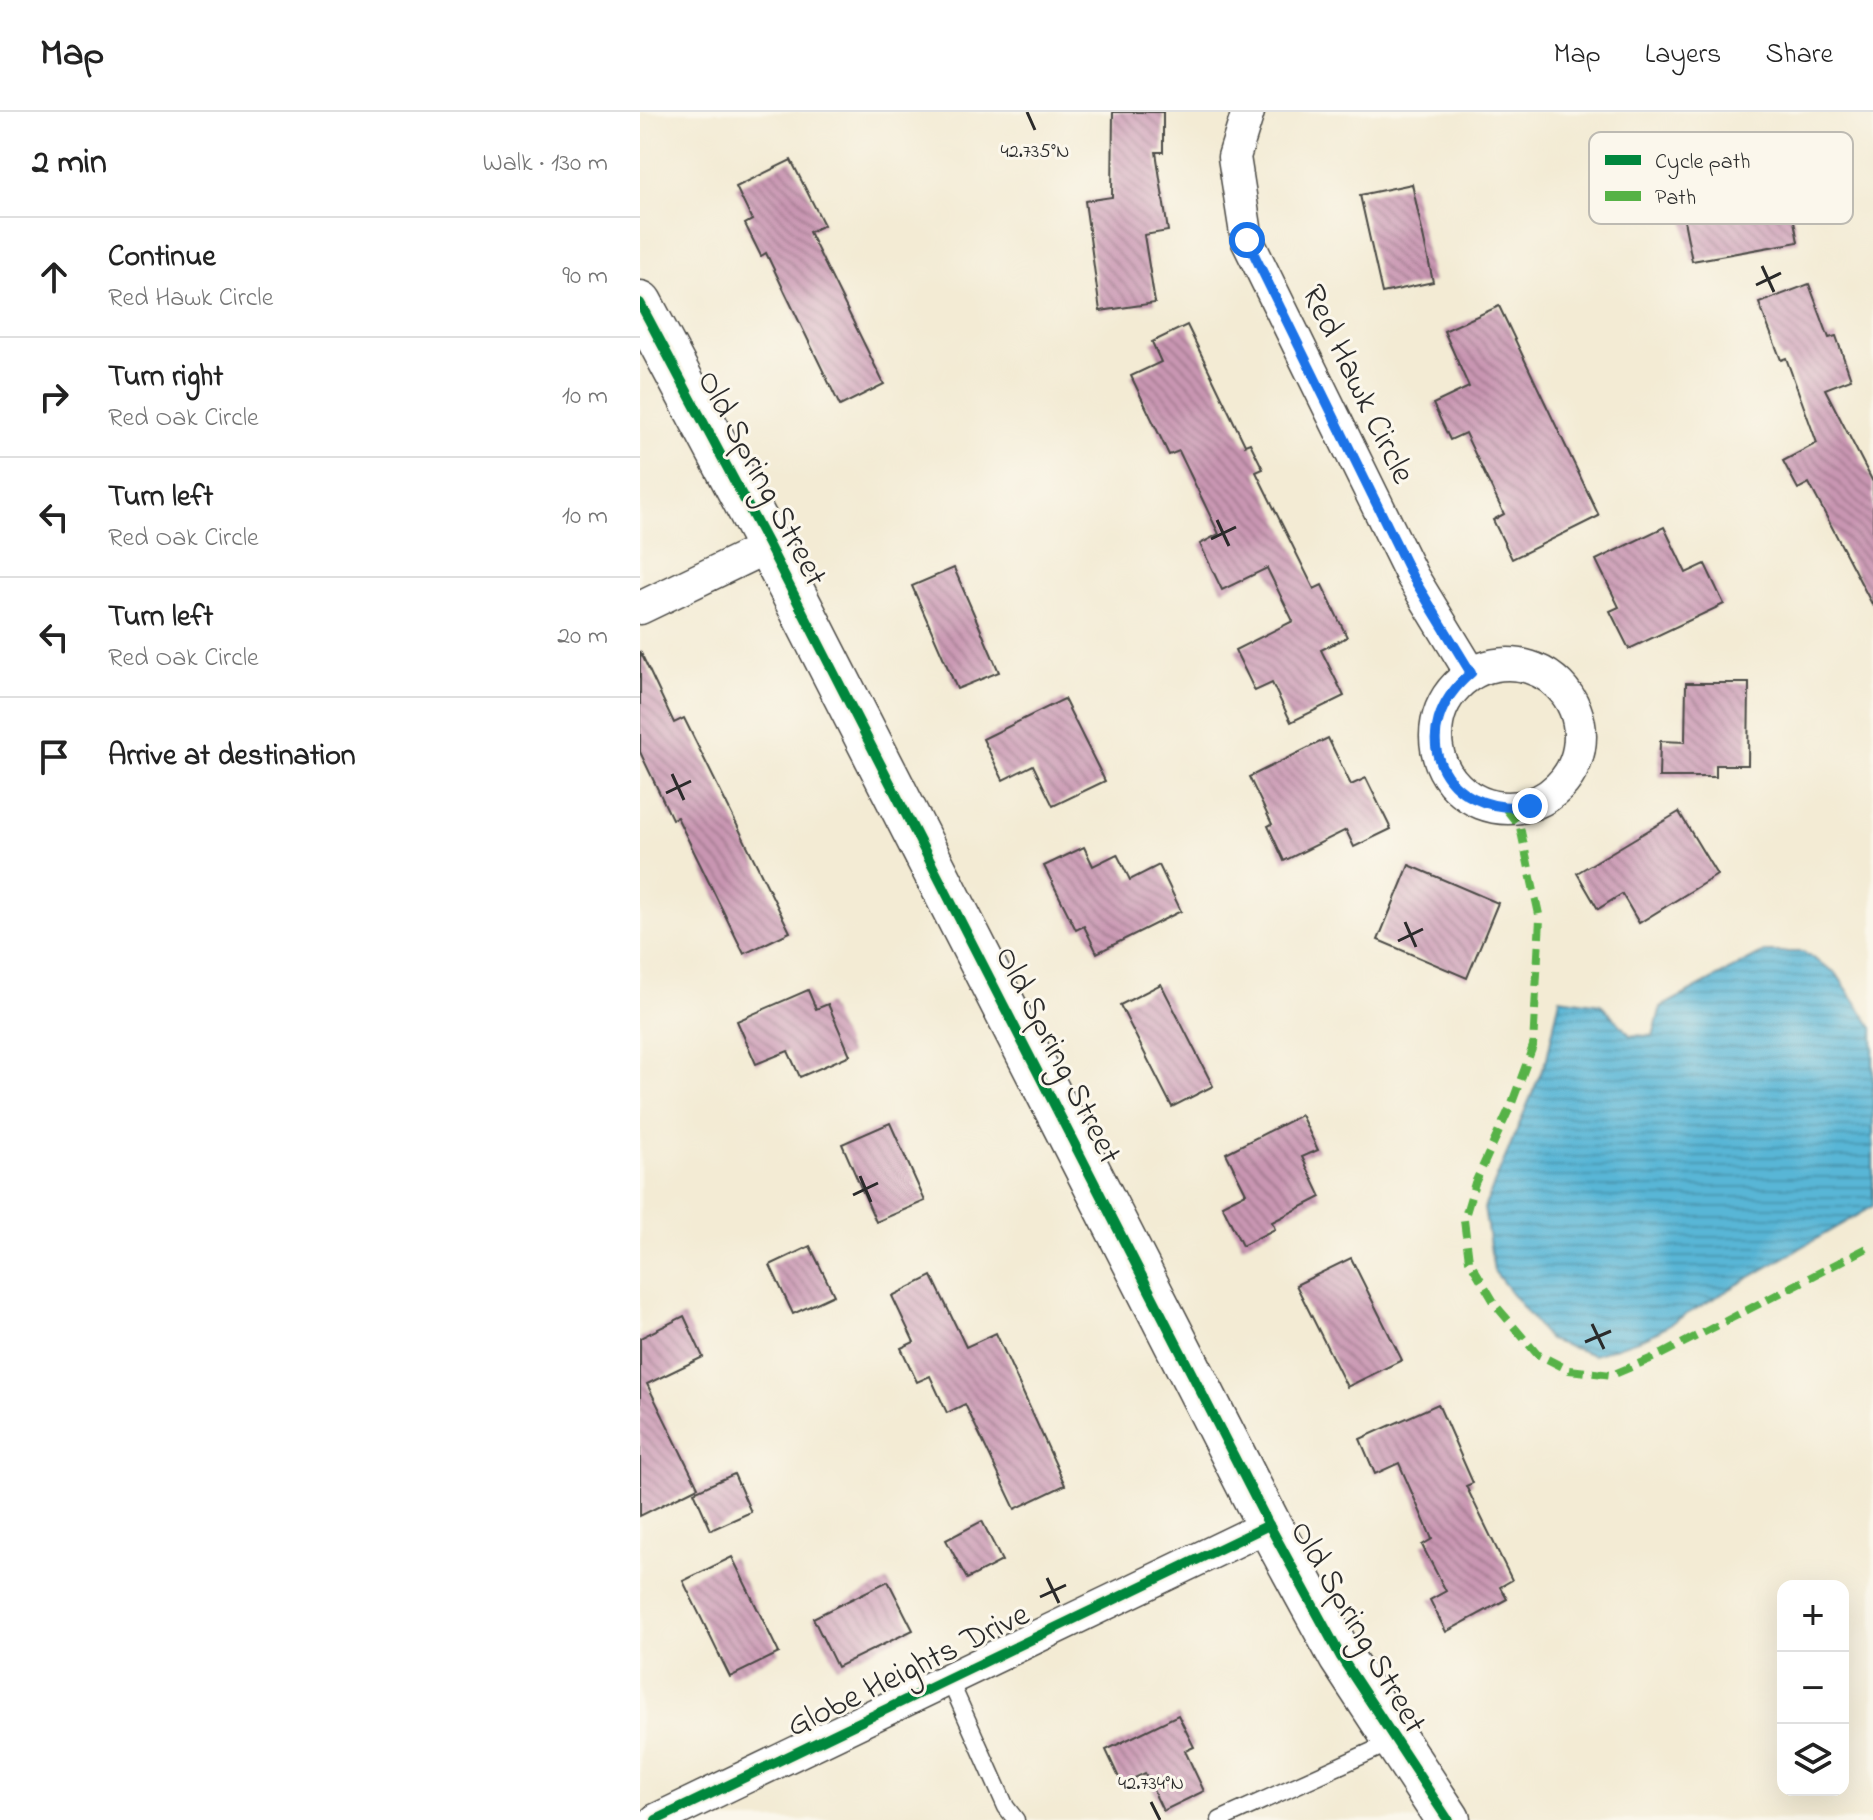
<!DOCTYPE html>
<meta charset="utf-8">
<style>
body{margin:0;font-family:"Indie Flower",sans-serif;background:#f2f2f2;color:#222}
.controls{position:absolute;right:24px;bottom:24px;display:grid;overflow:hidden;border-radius:16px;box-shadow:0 8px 32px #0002}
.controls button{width:72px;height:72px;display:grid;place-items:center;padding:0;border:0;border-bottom:2px solid #e0e0e0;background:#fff;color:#222;font:40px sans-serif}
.stop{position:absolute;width:24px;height:24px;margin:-18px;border:6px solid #1a73e8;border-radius:50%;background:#fff}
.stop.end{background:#1a73e8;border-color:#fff;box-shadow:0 2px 8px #0008}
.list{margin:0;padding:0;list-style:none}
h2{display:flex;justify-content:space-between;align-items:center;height:104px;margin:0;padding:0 32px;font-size:34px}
h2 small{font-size:26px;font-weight:400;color:#767676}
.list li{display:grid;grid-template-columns:52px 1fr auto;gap:24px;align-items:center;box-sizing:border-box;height:120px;padding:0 32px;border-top:2px solid #e0e0e0}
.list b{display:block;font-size:30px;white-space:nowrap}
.list p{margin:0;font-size:26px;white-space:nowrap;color:#767676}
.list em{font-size:26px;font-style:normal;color:#767676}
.icon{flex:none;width:44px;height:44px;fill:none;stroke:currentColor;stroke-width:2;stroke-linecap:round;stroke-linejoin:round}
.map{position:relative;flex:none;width:1233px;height:1708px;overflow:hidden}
header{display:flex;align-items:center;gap:48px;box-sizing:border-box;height:112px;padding:0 40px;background:#fff;border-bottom:2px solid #e0e0e0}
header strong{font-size:38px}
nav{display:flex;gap:44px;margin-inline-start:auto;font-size:28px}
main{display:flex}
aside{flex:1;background:#fff}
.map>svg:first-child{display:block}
.water{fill:url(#water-rules);stroke:#427080;stroke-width:2}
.building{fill:url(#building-back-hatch)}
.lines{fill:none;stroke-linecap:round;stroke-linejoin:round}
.lane-casing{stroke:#494844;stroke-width:19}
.street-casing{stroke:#494844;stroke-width:35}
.secondary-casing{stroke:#494844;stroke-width:47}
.lane{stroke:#fff;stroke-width:16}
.street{stroke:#fff;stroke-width:32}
.secondary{stroke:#fff;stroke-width:44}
.quiet{stroke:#56b246;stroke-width:8;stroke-dasharray:16 8;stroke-linecap:butt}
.cycleway-casing{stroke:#fbf7ec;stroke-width:15}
.cycleway{stroke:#00873e;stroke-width:10}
.route{stroke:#1a73e8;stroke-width:10}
.ticks{fill:none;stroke:#2b2b2b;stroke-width:3}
.labels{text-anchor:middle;stroke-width:6;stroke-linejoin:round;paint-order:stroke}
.street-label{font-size:34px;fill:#2b2b2b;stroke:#fbf7ec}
.key{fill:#fbf7ec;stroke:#bdbab2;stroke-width:2}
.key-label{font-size:22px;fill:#2b2b2b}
.ticks-label{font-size:20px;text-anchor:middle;fill:#2b2b2b;stroke:#fbf7ec;stroke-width:6;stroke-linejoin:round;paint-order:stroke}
</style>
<header>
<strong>Map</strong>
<nav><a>Map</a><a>Layers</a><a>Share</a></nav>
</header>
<main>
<aside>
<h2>2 min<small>Walk · 130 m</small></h2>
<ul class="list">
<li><svg class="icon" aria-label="ahead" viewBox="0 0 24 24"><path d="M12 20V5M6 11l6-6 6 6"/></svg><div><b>Continue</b><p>Red Hawk Circle</p></div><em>90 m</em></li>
<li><svg class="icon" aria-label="right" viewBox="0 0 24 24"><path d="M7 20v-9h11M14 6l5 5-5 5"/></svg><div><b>Turn right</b><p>Red Oak Circle</p></div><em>10 m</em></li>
<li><svg class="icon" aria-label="left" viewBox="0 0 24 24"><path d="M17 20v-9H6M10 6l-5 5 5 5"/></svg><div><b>Turn left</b><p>Red Oak Circle</p></div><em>10 m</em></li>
<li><svg class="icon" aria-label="left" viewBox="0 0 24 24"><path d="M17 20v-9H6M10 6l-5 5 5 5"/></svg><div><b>Turn left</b><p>Red Oak Circle</p></div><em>20 m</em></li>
<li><svg class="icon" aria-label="arrive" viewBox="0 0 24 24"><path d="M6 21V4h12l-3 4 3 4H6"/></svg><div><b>Arrive at destination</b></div></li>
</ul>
</aside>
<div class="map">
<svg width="1233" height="1708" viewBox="0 0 1233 1708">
<defs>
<pattern id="water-rules" width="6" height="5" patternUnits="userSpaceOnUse" patternTransform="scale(2)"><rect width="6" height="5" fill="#58b6d6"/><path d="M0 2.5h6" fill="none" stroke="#4994ae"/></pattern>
<pattern id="building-back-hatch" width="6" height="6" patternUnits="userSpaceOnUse" patternTransform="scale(2)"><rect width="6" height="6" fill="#c996b2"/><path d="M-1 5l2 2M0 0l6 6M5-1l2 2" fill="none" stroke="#a37b91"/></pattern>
</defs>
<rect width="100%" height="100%" fill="#fbf7ec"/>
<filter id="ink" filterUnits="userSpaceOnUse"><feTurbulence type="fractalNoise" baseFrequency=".0125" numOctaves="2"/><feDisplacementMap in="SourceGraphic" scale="16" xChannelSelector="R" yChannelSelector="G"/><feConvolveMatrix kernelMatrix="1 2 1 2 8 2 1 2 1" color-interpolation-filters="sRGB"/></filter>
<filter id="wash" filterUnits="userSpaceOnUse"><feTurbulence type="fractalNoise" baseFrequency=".006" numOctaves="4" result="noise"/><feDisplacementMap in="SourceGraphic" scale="32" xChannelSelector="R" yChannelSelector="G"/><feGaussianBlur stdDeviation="1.8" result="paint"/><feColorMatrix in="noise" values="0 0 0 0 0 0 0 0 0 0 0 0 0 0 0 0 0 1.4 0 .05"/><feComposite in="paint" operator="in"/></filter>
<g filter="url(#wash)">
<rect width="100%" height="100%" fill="#f3ebd4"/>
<!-- water -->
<polygon class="water" points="1124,840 1163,840 1196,861 1233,916 1233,1094 1009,1224 954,1243 909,1228 854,1159 844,1096 907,946 920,886 961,892 990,923 1013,924 1021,895"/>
<g id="blocks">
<!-- building -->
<g class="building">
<polygon points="473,0 523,0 523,40 516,40 528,119 504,123 515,191 460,199 445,89 472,85"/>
<polygon points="1117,45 1126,97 1151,93 1158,130 1052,149 1043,103 1062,100 1054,57"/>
<polygon points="151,48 184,113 169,120 244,272 200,294 126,141 121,144 105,112 112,108 96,75"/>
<polygon points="772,72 793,170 742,181 720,83"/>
<polygon points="1169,172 1189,226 1196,224 1211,267 1185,277 1233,370 1233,494 1169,371 1158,377 1143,349 1177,331 1146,246 1141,248 1119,191"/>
<polygon points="859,194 959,404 872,447 853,408 864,402 825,321 810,328 793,292 829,275 804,219"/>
<polygon points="547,213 605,333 610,331 623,357 616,360 674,477 682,473 707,525 681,538 704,584 651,610 632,571 615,579 595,538 653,509 627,456 582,478 560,432 579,422 539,339 529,343 491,264 521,250 512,230"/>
<polygon points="1024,415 1046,461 1065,452 1084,492 989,537 970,499 979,495 956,448"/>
<polygon points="314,456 359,560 317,577 272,474"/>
<polygon points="0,539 34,611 44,606 150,820 104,842 37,705 32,707 0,640"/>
<polygon points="1046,571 1109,571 1108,653 1076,653 1076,665 1019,665 1020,629 1045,630"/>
<polygon points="424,587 465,669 413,694 393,653 363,668 343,627"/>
<polygon points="688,626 711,673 726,666 751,717 714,735 706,718 644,749 628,714 632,712 609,665"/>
<polygon points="1039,700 1077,763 999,811 982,782 958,797 937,761"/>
<polygon points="444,735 453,754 477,742 490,768 519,753 541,799 457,841 444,814 436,818 404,754"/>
<polygon points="769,753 858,791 827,866 738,828"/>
<polygon points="521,872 573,974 532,995 480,893"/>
<polygon points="168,878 176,897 188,892 210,943 160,965 148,939 116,952 97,909"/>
<polygon points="661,1003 678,1038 662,1045 681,1085 632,1110 635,1117 602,1134 582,1093 606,1081 586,1041"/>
<polygon points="250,1011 285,1089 236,1110 202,1032"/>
<polygon points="170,1134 194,1183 153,1202 130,1153"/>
<polygon points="711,1146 762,1248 707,1275 656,1173"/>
<polygon points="292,1164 326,1235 356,1221 425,1373 375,1397 325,1292 307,1301 290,1264 277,1270 261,1236 274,1230 252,1184"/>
<polygon points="44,1204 63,1245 7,1272 58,1375 0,1404 0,1226"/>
<polygon points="798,1292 833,1371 826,1374 872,1468 860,1475 867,1487 806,1520 790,1488 806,1479 782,1433 792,1427 759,1351 735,1362 720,1327"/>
<polygon points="94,1362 111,1400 71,1418 54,1380"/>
<polygon points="342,1409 362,1449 327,1467 306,1428"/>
<polygon points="92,1445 139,1541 90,1565 43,1469"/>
<polygon points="248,1469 273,1518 197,1555 173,1506"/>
<polygon points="538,1603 554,1635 545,1639 564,1679 523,1699 505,1661 482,1672 466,1638"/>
</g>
</g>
</g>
<g filter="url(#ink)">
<use href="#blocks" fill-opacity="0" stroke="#494844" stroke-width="2"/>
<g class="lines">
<defs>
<g id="lane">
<polyline points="309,1567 366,1695 376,1708"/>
<polyline points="580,1708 752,1630"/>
</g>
<g id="street">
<polyline points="608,0 594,45 607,128 772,464 831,561"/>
<polyline points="0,496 129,434"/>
<circle cx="868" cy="624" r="72"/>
<polyline points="16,1708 629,1413"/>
</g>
<polyline id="secondary" points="0,191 129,434 629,1413 701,1545 808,1708"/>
</defs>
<!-- lane casing -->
<use href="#lane" class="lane-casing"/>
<!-- street casing -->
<use href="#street" class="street-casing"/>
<!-- secondary casing -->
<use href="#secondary" class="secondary-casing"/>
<!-- lane -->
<use href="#lane" class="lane"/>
<!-- street -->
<use href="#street" class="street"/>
<!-- secondary -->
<use href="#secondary" class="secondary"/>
<!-- quiet -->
<polyline class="quiet" points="866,697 880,715 900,807 893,934 872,991 835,1071 824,1108 829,1148 857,1195 897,1242 929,1258 972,1263 1022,1242 1233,1133"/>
<defs>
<g id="cycleway">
<polyline points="0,191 129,434 629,1413 701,1545 808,1708"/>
<polyline points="16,1708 629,1413"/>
</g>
</defs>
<!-- cycleway casing -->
<use href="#cycleway" class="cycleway-casing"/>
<!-- cycleway -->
<use href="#cycleway" class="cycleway"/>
</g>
</g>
<g class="lines" filter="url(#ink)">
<!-- route -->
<path class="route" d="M607,128L772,464L831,561C762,619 801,705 890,694"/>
</g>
<!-- ticks -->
<path class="ticks" d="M387,0L395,18M1122,154L1134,180M1116,173L1141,161M577,408L589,434M571,427L596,415M32,662L44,688M26,681L51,669M765,810L776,835M758,829L783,817M220,1064L231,1090M213,1083L238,1071M952,1212L964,1237M945,1230L971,1219M407,1466L419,1491M400,1485L426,1473M511,1690L520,1708"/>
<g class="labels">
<!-- street labels -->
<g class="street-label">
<text transform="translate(720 271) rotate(64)" y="12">Red Hawk Circle</text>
<text transform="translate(124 365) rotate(62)" y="12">Old Spring Street</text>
<text transform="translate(420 942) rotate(63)" y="12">Old Spring Street</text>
<text transform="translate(720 1514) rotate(60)" y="12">Old Spring Street</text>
<text transform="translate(267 1556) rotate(-26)" y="12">Globe Heights Drive</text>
</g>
</g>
<!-- legend -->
<rect x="949" y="20" width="264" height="92" rx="12" class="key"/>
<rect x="965" y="43" width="36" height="10" fill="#00873e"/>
<rect x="965" y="79" width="36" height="10" fill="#56b246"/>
<g class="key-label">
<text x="1015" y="56">Cycle path</text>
<text x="1015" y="92">Path</text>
</g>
<g class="ticks-label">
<text x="395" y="45">42.735°N</text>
<text x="511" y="1677">42.734°N</text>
</g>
</svg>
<div class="controls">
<button>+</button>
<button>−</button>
<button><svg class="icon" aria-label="layers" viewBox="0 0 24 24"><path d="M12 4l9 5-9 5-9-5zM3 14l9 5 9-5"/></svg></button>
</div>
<div class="stop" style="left:607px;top:128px"></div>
<div class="stop end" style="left:890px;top:694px"></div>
</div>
</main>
